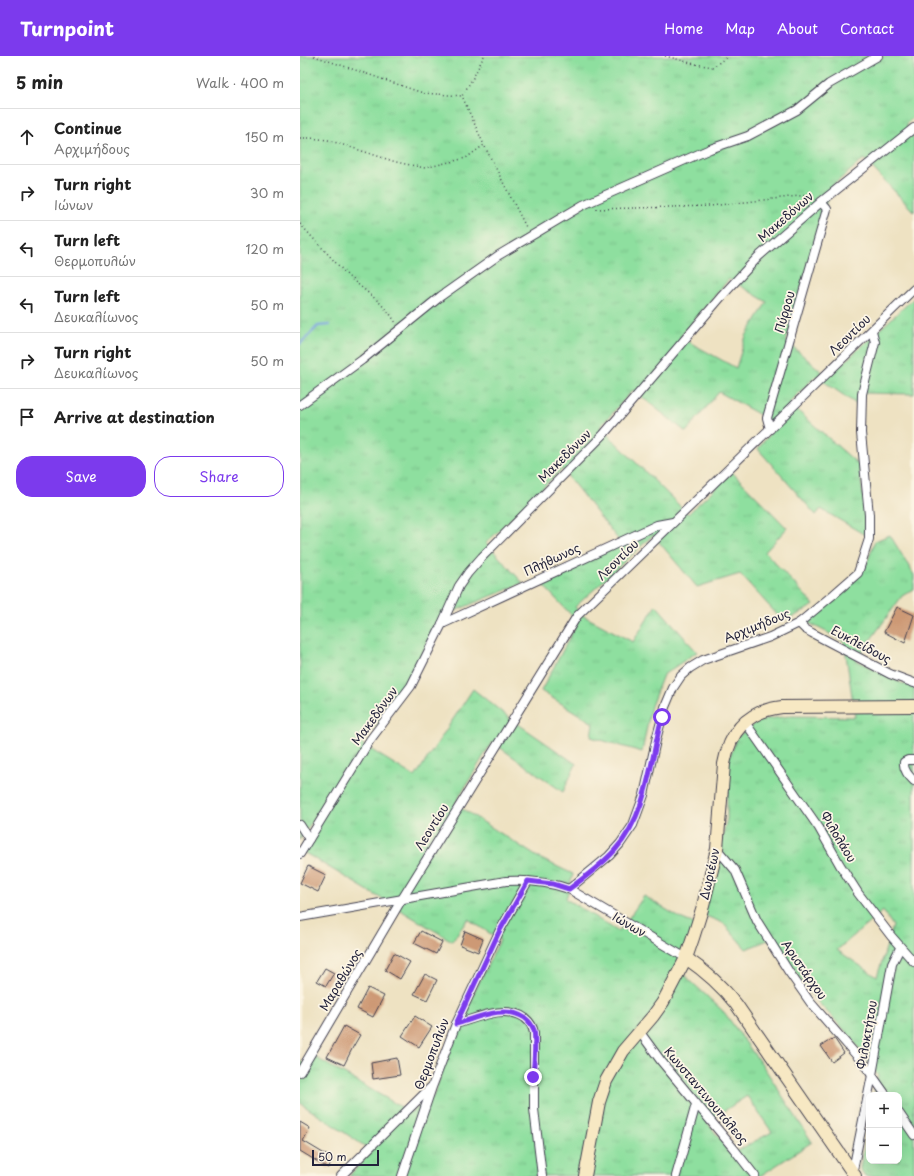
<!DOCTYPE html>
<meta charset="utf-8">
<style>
body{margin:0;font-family:"Playpen Sans",sans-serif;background:#f6f6f6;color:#222}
.controls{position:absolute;right:12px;bottom:12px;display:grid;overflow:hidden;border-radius:8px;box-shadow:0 4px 16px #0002}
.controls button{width:36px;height:36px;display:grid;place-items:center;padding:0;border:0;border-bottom:1px solid #e0e0e0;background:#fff;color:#222;font:20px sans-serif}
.scale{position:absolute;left:12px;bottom:10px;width:67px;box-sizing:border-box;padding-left:4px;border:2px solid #22223b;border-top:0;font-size:11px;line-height:14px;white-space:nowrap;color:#22223b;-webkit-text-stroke:3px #fcf5e5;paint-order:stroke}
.stop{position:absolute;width:12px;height:12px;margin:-9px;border:3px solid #7c3aed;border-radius:50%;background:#fff}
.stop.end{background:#7c3aed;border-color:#fff;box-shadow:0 1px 4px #0008}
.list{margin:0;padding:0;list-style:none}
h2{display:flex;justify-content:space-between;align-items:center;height:52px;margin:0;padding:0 16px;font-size:17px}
h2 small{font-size:13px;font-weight:400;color:#767676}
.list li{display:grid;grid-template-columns:26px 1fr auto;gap:12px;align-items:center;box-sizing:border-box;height:56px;padding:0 16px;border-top:1px solid #e0e0e0}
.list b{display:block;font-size:15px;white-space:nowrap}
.list p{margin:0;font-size:13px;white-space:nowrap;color:#767676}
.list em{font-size:13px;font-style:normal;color:#767676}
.actions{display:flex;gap:8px;padding:12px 16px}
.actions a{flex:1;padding:9px 0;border:1px solid #7c3aed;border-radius:16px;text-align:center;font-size:14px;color:#7c3aed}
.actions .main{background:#7c3aed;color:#fff}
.icon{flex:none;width:22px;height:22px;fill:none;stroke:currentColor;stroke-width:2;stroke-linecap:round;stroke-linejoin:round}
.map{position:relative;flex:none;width:614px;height:1120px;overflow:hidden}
header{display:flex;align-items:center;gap:24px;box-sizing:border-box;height:56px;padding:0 20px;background:#7c3aed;color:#fff}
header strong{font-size:19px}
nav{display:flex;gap:22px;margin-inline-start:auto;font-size:14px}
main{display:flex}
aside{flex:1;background:#fff}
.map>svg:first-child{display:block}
.grass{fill:url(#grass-tufts);stroke:#58806d;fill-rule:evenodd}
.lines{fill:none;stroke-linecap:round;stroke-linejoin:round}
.stream{stroke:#73a2dc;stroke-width:2.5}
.building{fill:#cd9975}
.street-casing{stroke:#413f4f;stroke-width:10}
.secondary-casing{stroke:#413f4f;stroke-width:14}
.path{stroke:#413f4f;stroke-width:1.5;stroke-dasharray:1 3;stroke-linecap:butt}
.street{stroke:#fff;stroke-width:8}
.secondary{stroke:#f7e8c3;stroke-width:12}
.route{stroke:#7c3aed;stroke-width:5}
.labels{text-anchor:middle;stroke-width:3.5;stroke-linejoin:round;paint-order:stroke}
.street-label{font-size:12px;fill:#22223b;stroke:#fcf5e5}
</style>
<header>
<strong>Turnpoint</strong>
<nav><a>Home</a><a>Map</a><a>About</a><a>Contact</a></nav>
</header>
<main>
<aside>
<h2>5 min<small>Walk · 400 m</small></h2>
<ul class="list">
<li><svg class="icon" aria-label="ahead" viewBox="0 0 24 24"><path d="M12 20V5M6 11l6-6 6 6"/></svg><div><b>Continue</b><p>Αρχιμήδους</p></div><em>150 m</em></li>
<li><svg class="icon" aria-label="right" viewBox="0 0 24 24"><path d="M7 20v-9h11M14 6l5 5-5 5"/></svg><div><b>Turn right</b><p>Ιώνων</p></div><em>30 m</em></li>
<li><svg class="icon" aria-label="left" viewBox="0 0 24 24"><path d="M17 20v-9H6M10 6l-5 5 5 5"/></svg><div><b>Turn left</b><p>Θερμοπυλών</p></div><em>120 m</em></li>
<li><svg class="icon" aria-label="left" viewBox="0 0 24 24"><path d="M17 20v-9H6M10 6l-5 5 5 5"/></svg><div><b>Turn left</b><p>Δευκαλίωνος</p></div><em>50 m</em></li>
<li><svg class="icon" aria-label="right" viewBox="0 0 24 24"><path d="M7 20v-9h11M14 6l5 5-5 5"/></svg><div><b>Turn right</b><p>Δευκαλίωνος</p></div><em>50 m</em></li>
<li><svg class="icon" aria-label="arrive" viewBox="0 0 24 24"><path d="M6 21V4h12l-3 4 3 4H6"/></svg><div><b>Arrive at destination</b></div></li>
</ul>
<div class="actions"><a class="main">Save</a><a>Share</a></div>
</aside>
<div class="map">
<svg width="614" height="1120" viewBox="0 0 614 1120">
<defs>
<pattern id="grass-tufts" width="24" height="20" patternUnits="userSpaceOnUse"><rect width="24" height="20" fill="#8edf9f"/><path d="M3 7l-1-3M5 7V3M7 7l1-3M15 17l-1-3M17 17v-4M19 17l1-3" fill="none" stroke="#7abf8a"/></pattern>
</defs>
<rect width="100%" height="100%" fill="#fcf5e5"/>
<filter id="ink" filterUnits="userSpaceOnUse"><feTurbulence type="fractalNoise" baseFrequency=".025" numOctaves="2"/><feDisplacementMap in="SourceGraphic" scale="8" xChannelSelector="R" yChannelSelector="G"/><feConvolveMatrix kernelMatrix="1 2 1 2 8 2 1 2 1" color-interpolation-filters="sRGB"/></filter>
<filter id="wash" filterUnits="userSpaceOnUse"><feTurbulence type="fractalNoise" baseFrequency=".012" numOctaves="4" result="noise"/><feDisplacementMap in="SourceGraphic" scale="16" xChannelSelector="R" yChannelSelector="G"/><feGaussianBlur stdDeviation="0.9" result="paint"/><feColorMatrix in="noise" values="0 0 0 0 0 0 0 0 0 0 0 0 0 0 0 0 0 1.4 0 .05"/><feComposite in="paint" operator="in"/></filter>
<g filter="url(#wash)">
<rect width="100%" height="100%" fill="#eee2c2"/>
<!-- grass -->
<g class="grass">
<path d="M0,0H614V61L606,68L614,82V156L564,103L531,131L486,285L528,321L614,242V338L561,337L559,350L516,320L489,347L559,409L564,447L565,479L521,453L516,459L458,393L474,372L462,360L419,336L386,376L333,334L300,371L388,458L432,416L487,472L465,496L514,549L495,560L482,564L440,518L397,531L353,479L275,551L282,559L333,586L356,549L397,596L363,619L351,650L342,696L291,681L293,667L241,635L278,566L240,526L321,487L262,413L186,487L223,527L140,561L109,625L62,688L115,721L173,633L208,661L276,708L263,736L192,686L155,748L239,802L273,818L266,843L319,876L344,840L380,862L397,869L382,917L424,956L467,1016L512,1086L460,1120H49L72,1095L0,1047V1005L7,1009L13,1000L110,1056L133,1041L162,961L200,884L168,863L152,885L0,794L54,701L0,784ZM429,223L467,246L446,280L436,312L380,281ZM447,1040L472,1076L431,1098L407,1066Z"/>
<path d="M590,479L614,519V533L602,540L556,604L601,627L614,630V1120H565L560,1112L569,1066V1105H599V1039H574L578,1020L550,980L517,945L488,907L473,882L446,893L423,867L401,858L414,813L427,763V709L437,681L459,664L490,660L555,661L544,585L509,567L508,563L550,529L565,512L575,485ZM583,855L593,870L577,921L537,894Z"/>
</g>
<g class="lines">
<!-- stream -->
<polyline class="stream" points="0,288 18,270 29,269"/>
</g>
<g id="blocks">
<!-- building -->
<g class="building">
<polygon points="597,551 614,559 605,587 584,576"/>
<polygon points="8,810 26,819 18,836 0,827"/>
<polygon points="121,875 142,886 136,898 114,887"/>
<polygon points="165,875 183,883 178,896 160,889"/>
<polygon points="94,897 110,906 100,923 85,914"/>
<polygon points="25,912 34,917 26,930 17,925"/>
<polygon points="125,918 137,924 127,944 114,938"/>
<polygon points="68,932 84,940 73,961 57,953"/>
<polygon points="115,960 132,971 119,991 102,980"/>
<polygon points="44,970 60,979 53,991 44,1009 27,1001"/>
<polygon points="534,982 544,997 532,1006 521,990"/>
<polygon points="97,1002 100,1019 73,1023 71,1007"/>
<polygon points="0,1066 10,1072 3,1085 33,1103 28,1112 0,1095"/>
</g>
</g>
</g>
<g filter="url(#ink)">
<use href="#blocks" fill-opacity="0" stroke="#413f4f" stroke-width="1"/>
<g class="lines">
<defs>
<g id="street">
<polyline points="0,349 62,304 141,240 199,199 283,149 410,93 448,80 497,54 529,28 578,0"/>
<polyline points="470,373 467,362 527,153 521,146"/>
<polyline points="499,567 505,573 512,577 590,618 614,627"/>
<polyline points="142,568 357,469 373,466"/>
<polyline points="445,666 519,772 540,809 558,837 591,880 614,906"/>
<path d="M614,704H608L604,706C603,714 609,720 614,725"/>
<polyline points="0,769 9,783"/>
<polyline points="417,793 435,814 457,865 489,916 510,946 564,1008 586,1039"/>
<polyline points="0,798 70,684 111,630 142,568 159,530 168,517 182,501 303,379 421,241 458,201 521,146 614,72"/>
<polyline points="269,833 309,800 320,788 333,769 344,739 357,680 365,651 373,632 381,620 390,612 403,604 470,581 499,567 534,538 558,517 569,483 569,459 561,377 562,338 575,286 572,275"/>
<path d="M0,861L206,825C227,824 249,826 269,833L386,902"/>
<path d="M156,968C177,962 205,948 225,962C230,966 233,970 234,977V1053L242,1120"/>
<polyline points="339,975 361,1005 434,1093 455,1120"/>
<polyline points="0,1016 102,843 277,560 614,233"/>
<polyline points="599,1057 614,1079"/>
<polyline points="552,1119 572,1019 592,908 600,892"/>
<polyline points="41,1120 130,1032"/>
<polyline points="102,1120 132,1031 156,968 199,876 228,825"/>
<polyline points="376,1120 396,1048"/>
</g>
<g id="secondary">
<path d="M386,902C405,915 422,930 436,948L555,1120"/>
<path d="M285,1120L299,1046L306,1025L323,995L353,960L363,946L386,902L393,882L403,850L417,793L424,708C430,675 447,655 482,651L614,650"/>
</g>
</defs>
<!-- street casing -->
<use href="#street" class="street-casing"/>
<!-- secondary casing -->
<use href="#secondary" class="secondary-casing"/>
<!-- path -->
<g class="path">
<polyline points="14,0 123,37 162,40"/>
<polyline points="184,0 174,20 162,40 184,89"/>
<polyline points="365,0 395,8 413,11 428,0"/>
<polyline points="0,82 10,82 28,84 96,106 125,112 166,102 184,89 227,173"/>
<polyline points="296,153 410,150 508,139 513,142"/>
<polyline points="0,168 49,221 78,245 90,258 96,267"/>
</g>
<!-- street -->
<use href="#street" class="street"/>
<!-- secondary -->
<use href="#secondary" class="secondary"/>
</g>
</g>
<g class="lines" filter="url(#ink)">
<!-- route -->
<path class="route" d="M233,1021C234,1009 236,985 234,974C232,969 229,965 225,962C204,948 177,962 156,968L199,876L228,825L253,828L269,833C285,821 302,809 315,794C348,757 350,706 362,661"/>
</g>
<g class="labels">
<!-- street labels -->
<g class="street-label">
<text transform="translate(486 161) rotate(-41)" y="4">Μακεδόνων</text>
<text transform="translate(485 256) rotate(-74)" y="4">Πύρρου</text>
<text transform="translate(550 279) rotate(-44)" y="4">Λεοντίου</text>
<text transform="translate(265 400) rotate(-45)" y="4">Μακεδόνων</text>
<text transform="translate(252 504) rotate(-25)" y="4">Πλήθωνος</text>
<text transform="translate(318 504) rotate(-44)" y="4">Λεοντίου</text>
<text transform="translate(457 570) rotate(-22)" y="4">Αρχιμήδους</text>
<text transform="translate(561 589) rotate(28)" y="4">Ευκλείδους</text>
<text transform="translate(75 660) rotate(-54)" y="4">Μακεδόνων</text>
<text transform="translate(132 771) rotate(-58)" y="4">Λεοντίου</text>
<text transform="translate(538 781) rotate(59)" y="4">Φιλολάου</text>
<text transform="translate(410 818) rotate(-77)" y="4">Δωριέων</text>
<text transform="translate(329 869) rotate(30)" y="4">Ιώνων</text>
<text transform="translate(504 914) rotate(55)" y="4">Αριστάρχου</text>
<text transform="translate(41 924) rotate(-59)" y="4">Μαραθώνος</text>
<text transform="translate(567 979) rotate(-80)" y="4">Φιλοκτήτου</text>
<text transform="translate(132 998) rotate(-69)" y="4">Θερμοπυλών</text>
<text transform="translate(406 1040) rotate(50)" y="4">Κωνσταντινουπόλεος</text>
</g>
</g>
</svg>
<div class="controls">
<button>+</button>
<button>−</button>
</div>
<div class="scale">50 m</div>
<div class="stop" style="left:362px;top:661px"></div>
<div class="stop end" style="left:233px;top:1021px"></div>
</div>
</main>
